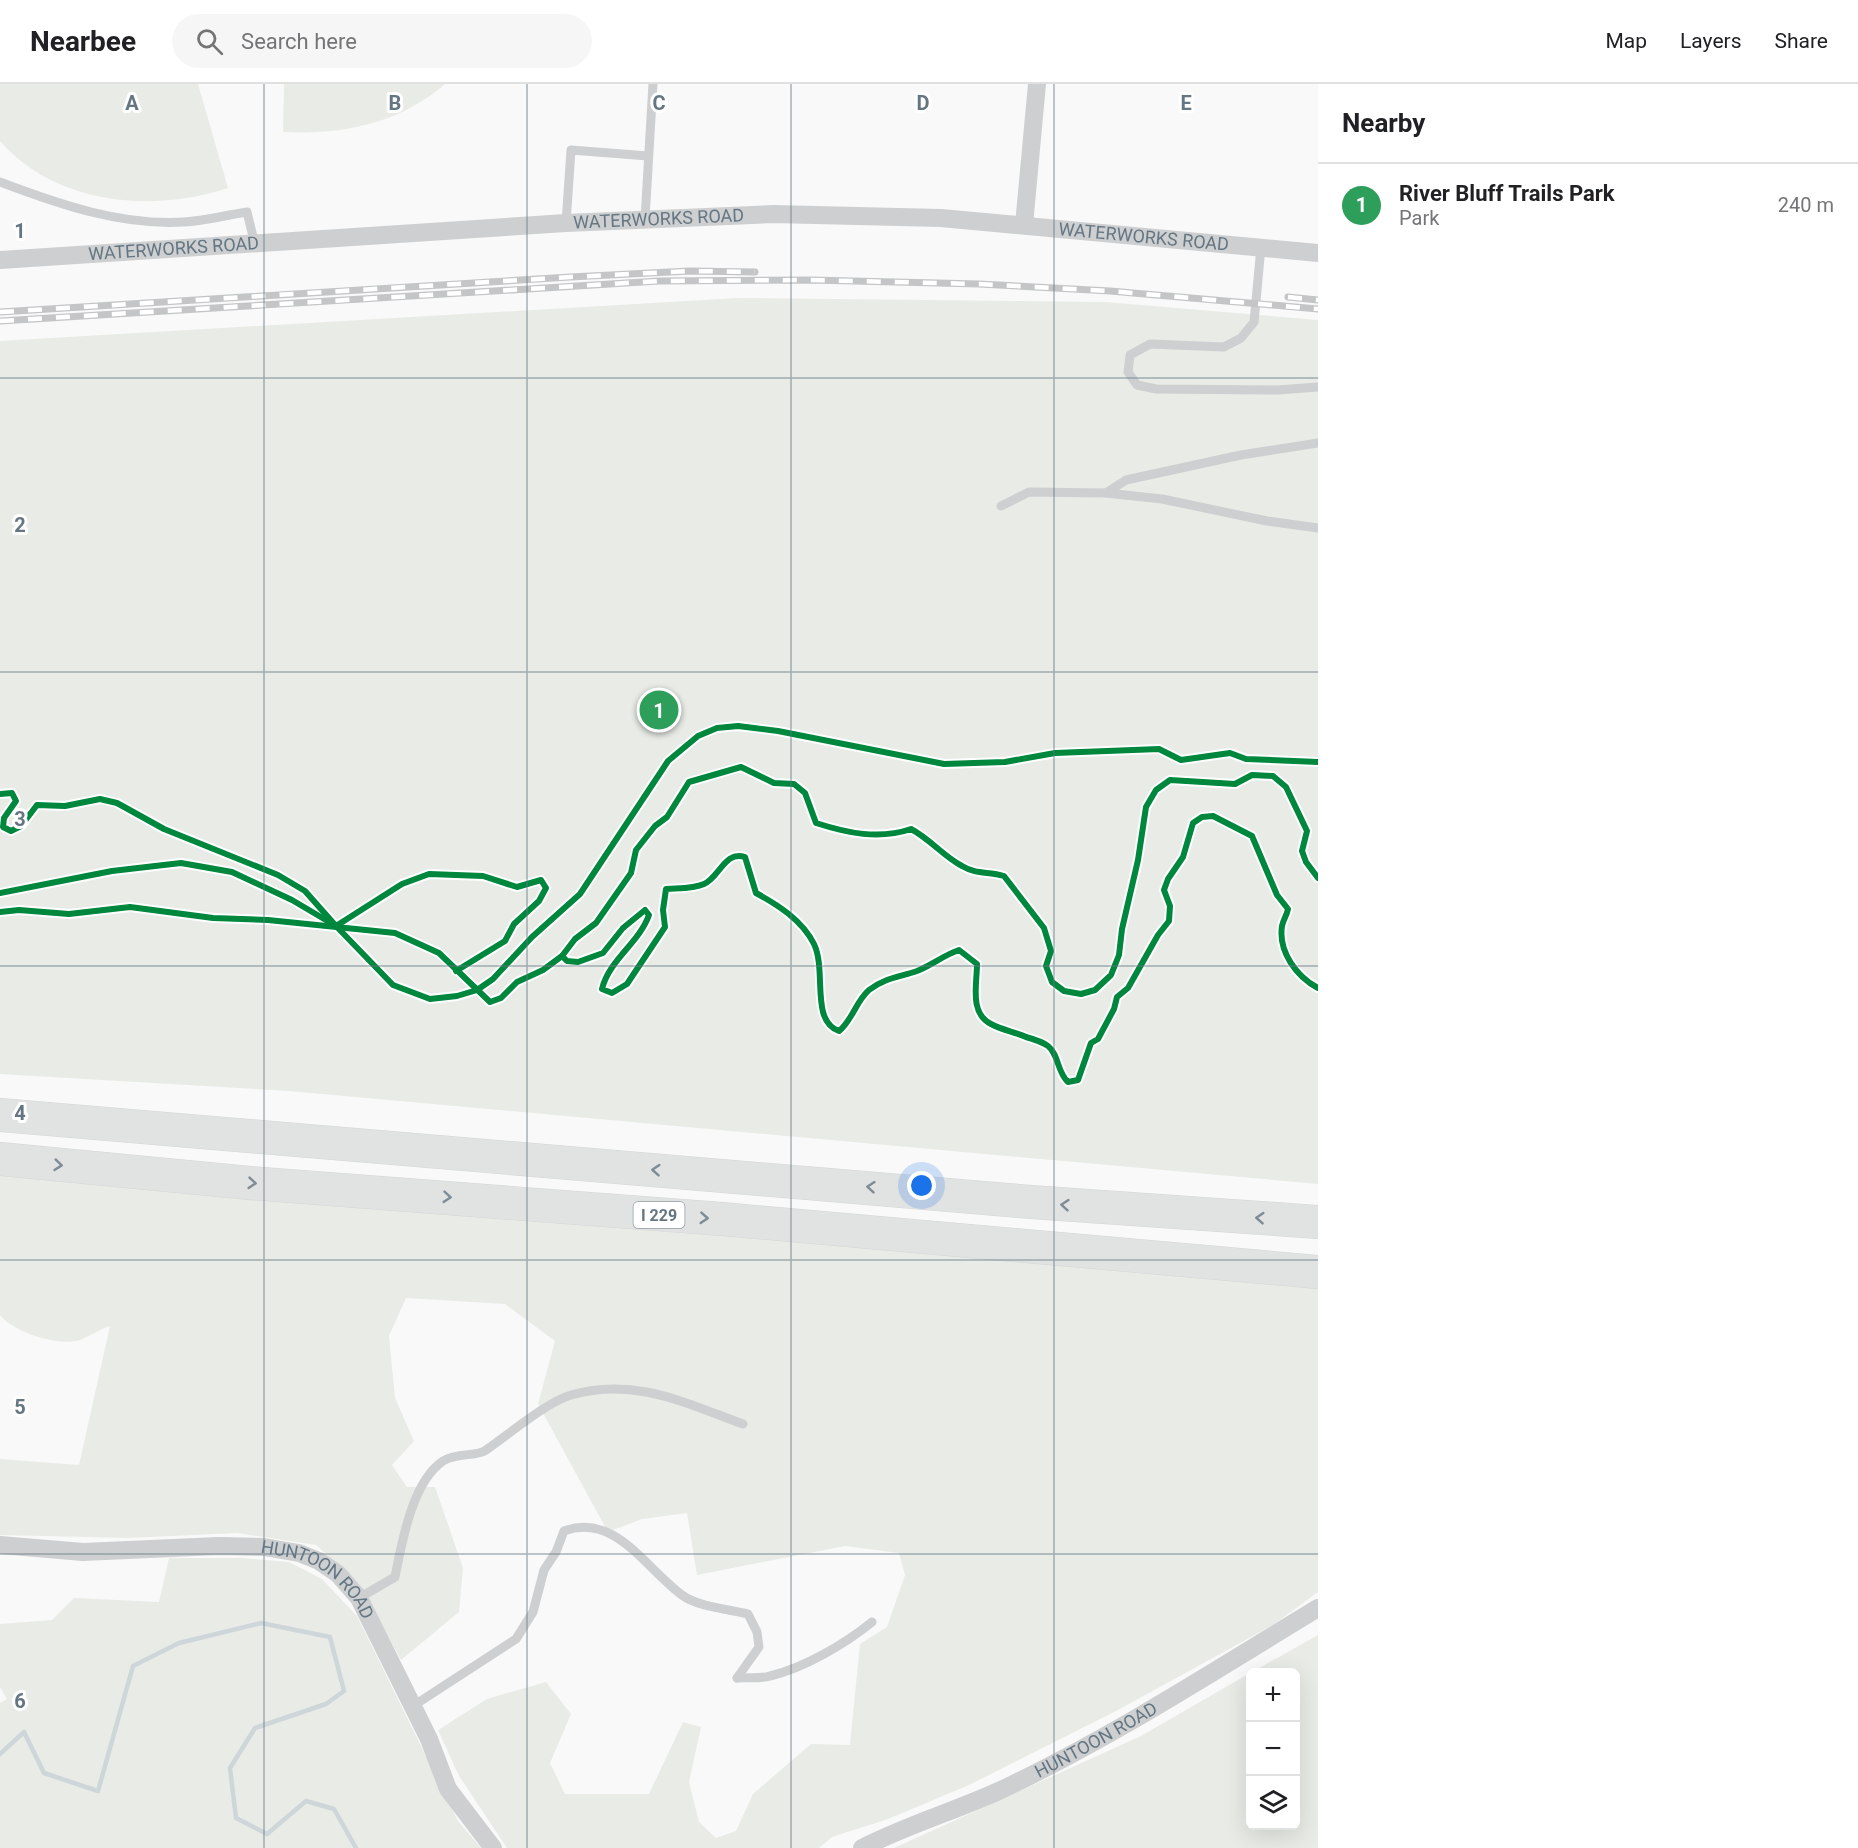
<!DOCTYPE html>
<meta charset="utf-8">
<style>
body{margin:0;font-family:Roboto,sans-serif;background:#f6f6f6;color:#202124}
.controls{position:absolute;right:18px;bottom:18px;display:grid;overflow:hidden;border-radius:9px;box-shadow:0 6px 24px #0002}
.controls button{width:54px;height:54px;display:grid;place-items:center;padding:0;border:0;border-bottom:2px solid #e0e0e0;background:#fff;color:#202124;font:30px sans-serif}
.you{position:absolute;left:922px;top:1102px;width:21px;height:21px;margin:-15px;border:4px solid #fff;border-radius:50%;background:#1a73e8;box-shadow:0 0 0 9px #1a73e833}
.badge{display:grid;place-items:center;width:39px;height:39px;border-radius:50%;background:#565c61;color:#fff;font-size:20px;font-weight:700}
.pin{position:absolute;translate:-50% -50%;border:3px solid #fff;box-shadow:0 2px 6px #0006}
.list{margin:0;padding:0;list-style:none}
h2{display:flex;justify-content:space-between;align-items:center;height:78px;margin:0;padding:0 24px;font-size:26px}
h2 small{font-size:20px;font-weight:400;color:#757577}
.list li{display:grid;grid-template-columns:39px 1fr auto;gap:18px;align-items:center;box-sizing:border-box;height:84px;padding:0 24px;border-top:2px solid #e0e0e0}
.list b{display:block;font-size:22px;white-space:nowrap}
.list p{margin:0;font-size:20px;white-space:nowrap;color:#757577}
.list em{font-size:20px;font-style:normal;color:#757577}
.icon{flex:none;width:33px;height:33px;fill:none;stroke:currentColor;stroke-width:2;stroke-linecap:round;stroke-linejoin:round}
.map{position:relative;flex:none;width:1318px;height:1764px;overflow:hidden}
header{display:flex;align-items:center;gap:36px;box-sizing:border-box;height:84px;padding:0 30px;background:#fff;border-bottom:2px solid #e0e0e0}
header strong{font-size:28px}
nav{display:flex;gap:33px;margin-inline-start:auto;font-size:21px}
.search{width:420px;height:54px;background:#f6f6f6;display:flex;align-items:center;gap:15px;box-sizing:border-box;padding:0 21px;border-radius:33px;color:#757577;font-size:22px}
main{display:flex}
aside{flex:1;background:#fff}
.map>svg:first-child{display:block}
.green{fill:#e8ebe6}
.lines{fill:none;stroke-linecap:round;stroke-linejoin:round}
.stream{stroke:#ced6d9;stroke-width:4.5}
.motorway-casing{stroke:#d5d6d6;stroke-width:34}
.service{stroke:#cecfd0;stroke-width:9}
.minor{stroke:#cecfd0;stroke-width:18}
.motorway{stroke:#e1e2e2;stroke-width:33}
.rail-casing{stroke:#c3c5c6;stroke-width:7}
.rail{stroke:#fff;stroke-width:4.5;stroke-dasharray:14;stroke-linecap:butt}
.cycleway-casing{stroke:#fff;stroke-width:10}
.cycleway{stroke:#00873e;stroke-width:6}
.oneway{stroke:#7e8c96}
.grid{fill:none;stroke:#657683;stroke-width:1.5;stroke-opacity:0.55}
.labels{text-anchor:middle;stroke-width:6;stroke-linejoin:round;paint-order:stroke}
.shield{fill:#fff;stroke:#939fa8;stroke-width:1.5}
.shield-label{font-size:16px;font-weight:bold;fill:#657683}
.street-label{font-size:18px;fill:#657683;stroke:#fff}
.grid-label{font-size:20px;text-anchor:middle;font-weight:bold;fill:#657683;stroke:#fff;stroke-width:6;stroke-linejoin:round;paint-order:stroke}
</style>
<header>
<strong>Nearbee</strong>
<div class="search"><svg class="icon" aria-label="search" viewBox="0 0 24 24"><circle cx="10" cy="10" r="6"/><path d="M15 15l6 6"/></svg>Search here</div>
<nav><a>Map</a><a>Layers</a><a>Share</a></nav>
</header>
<main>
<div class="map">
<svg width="1318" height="1764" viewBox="0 0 1318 1764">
<rect width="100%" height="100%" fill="#f9f9f9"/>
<!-- green -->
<g class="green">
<path d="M0,0H198L228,104C152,129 56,121 0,57Z"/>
<path d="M284,0H445C398,40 342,51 283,48Z"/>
<polygon points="738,214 1105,218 1318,236 1318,1100 289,1007 0,990 0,257"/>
<path d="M0,1088L1318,1202V1508L1273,1541L1116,1627L969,1701L888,1735L832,1753L819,1764H507L459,1692L438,1646L487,1615L546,1598L571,1630L550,1679L565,1710H649L683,1638L701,1643L689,1698L699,1738L716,1754L736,1747L753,1710L811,1660L850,1661L860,1560L887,1543L905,1491L899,1469L845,1462L697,1491L687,1429L642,1435L608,1448L538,1320L555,1257L505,1220L406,1214L389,1252L395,1314L414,1357L392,1381L407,1403H435L463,1484L459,1528L401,1576L360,1501L316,1461L237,1449L128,1454L0,1451V1375L79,1381L110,1242C100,1245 90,1252 80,1256C59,1263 13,1248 0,1231Z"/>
<polygon points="169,1474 241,1474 289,1478 322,1495 357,1532 458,1737 481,1764 0,1764 0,1619 7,1615 0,1603 0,1540 52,1536 74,1514 159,1518"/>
<polygon points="1318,1551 1318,1764 894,1764 1141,1652 1250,1589 1250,1742 1296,1742 1296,1588 1252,1588"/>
</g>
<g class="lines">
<!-- stream -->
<polyline class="stream" points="0,1670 24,1648 44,1689 98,1707 133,1582 179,1559 261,1539 330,1553 344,1607 326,1620 255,1644 230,1684 236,1734 267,1750 306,1717 334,1725 356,1764"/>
<defs>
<g id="motorway">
<polyline points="0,1031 1031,1118 1318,1138"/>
<polyline points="0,1075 250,1099 722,1135 1318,1188"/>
</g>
</defs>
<!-- motorway casing -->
<use href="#motorway" class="motorway-casing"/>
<!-- service -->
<g class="service">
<path d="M0,98C58,120 121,142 184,138C205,137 226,131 247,128L255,161"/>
<polyline points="645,135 653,0"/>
<polyline points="566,139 571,66 648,72"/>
<polyline points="1261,163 1254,238 1241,254 1224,263 1150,260 1130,271 1128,288 1137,301 1156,305 1278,306 1318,303"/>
<polyline points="1106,409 1162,415 1267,437 1318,444"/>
<polyline points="1001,422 1029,408 1106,409 1126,396 1241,371 1318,359"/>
<path d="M359,1514L395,1493C402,1458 412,1398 443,1377C458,1368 477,1373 486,1366C508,1351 547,1318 571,1311C635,1293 685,1319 743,1340"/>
<path d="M737,1594C747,1593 760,1595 770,1592C804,1584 845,1560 872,1538"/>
<path d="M413,1622L516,1555L533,1528L544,1486L556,1468L564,1447C615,1428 646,1485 682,1511C698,1523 728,1525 748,1530L757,1548L759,1563L737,1594"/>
</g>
<!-- minor -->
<g class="minor">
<polyline points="1024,141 1037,0"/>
<path id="s1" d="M0,176L566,139L773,130L941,134L1318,169"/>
<path id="s2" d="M0,1461L83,1468L218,1462L264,1463L299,1469L319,1477L338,1490L359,1514L429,1655L448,1705L493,1764"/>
<path id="s3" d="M862,1764C907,1741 955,1727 1001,1706C1111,1654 1214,1587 1318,1524"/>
</g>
<!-- motorway -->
<use href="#motorway" class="motorway"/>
<defs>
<g id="rail">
<polyline points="1288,213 1318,216"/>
<polyline points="0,228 570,193 690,187 755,188"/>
<polyline points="0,237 659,197 811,196 979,200 1110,207 1318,225"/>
</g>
</defs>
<!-- rail casing -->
<use href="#rail" class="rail-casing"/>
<!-- rail -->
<use href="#rail" class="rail"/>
<defs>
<g id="cycleway">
<polyline points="0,710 12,709 16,717 4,734 3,743 11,747 21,742 37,721 65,722 100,715 117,719 164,745 278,791 305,807 336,842 402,800 429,790 483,792 517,803 541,796 546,804 539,817 514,840 505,857 456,887"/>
<path d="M1318,794L1306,778L1302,767L1307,747L1286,703L1273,692L1252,691L1235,700L1170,696L1156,706L1146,723L1138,776L1122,845L1119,871L1111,891L1095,906L1081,910L1064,907L1052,898L1046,882L1051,867L1044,844L1004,792C988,787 977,791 962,782C943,772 930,755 911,745C879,756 847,749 816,739L805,709L794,700L774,699L741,683L689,698L667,733L655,742L636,766L631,789L596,839L575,855L562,872L567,877L578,878L603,869L623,844L645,826L649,831C639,859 609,876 602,905L612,909L627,900L665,843L663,826L666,805C678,804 693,805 704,800C719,794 725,766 745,773L756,809C778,821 802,836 814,860C827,887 810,937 839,947C852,937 856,917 869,906C884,894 900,893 917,887C932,881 944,871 959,866L977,880C977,900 969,929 991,940C1002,946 1015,948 1026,953C1033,955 1043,958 1048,962C1059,971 1057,988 1068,998L1078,996L1091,959L1098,955L1114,925L1117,913L1128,904L1158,851L1169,837L1170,822L1164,806L1168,795L1183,773L1193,739L1202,733L1213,732L1252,752L1277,811L1288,825C1287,831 1283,836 1282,842C1278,868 1297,893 1318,904"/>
<polyline points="0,809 112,787 181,779 232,788 292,816 336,842 393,901 430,915 457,912 477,906 493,895 532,853 580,810 668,677 698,652 717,644 738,642 778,647 944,680 1005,678 1055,669 1159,665 1181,676 1230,669 1246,675 1318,678"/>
<polyline points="0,828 19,826 69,830 130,823 213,834 268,836 395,849 439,869 490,918 501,914 517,898 543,886 562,872"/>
</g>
</defs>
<!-- cycleway casing -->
<use href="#cycleway" class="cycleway-casing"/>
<!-- cycleway -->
<use href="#cycleway" class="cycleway"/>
</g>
<!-- one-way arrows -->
<defs><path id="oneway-chevron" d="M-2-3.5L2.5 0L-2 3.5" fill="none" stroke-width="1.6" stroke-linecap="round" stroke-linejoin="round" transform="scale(1.5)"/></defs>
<g class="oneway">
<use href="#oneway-chevron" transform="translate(58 1081) rotate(6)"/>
<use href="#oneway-chevron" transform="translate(656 1086) rotate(-176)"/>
<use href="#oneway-chevron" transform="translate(252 1099) rotate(5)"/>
<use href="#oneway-chevron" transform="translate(871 1103) rotate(-175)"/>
<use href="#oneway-chevron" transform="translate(447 1113) rotate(5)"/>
<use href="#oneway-chevron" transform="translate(1065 1121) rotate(-175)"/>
<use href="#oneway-chevron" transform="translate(704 1134) rotate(4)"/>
<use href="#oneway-chevron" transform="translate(1260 1134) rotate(-176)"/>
</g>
<!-- grid -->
<path class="grid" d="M264,0V1764M527,0V1764M791,0V1764M1054,0V1764M0,294H1318M0,588H1318M0,882H1318M0,1176H1318M0,1470H1318"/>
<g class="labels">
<!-- shield labels -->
<rect class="shield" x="633.5" y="1118" width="51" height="26" rx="4.5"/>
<g class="shield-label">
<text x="659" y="1137">I 229</text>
</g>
<!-- street labels -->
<g class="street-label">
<text dy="6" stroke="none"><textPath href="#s1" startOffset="660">WATERWORKS ROAD</textPath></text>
<text dy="6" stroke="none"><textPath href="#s1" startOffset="1146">WATERWORKS ROAD</textPath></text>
<text dy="6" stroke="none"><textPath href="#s1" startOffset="174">WATERWORKS ROAD</textPath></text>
<text dy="6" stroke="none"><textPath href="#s2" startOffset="330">HUNTOON ROAD</textPath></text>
<text dy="6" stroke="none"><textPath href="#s3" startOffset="258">HUNTOON ROAD</textPath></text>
</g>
</g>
<g class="grid-label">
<text x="132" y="26">A</text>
<text x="395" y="26">B</text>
<text x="659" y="26">C</text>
<text x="923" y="26">D</text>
<text x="1186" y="26">E</text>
<text x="20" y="154">1</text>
<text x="20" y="448">2</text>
<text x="20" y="742">3</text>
<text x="20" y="1036">4</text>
<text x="20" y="1330">5</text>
<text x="20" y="1624">6</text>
</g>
</svg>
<div class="controls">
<button>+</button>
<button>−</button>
<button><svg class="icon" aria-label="layers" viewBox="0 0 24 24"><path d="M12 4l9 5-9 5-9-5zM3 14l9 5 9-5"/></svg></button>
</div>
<div class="you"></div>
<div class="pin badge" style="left:659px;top:626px;background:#2e9e5b">1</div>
</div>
<aside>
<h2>Nearby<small></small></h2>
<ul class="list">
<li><span class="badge" style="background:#2e9e5b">1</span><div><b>River Bluff Trails Park</b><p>Park</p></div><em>240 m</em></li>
</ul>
</aside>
</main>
